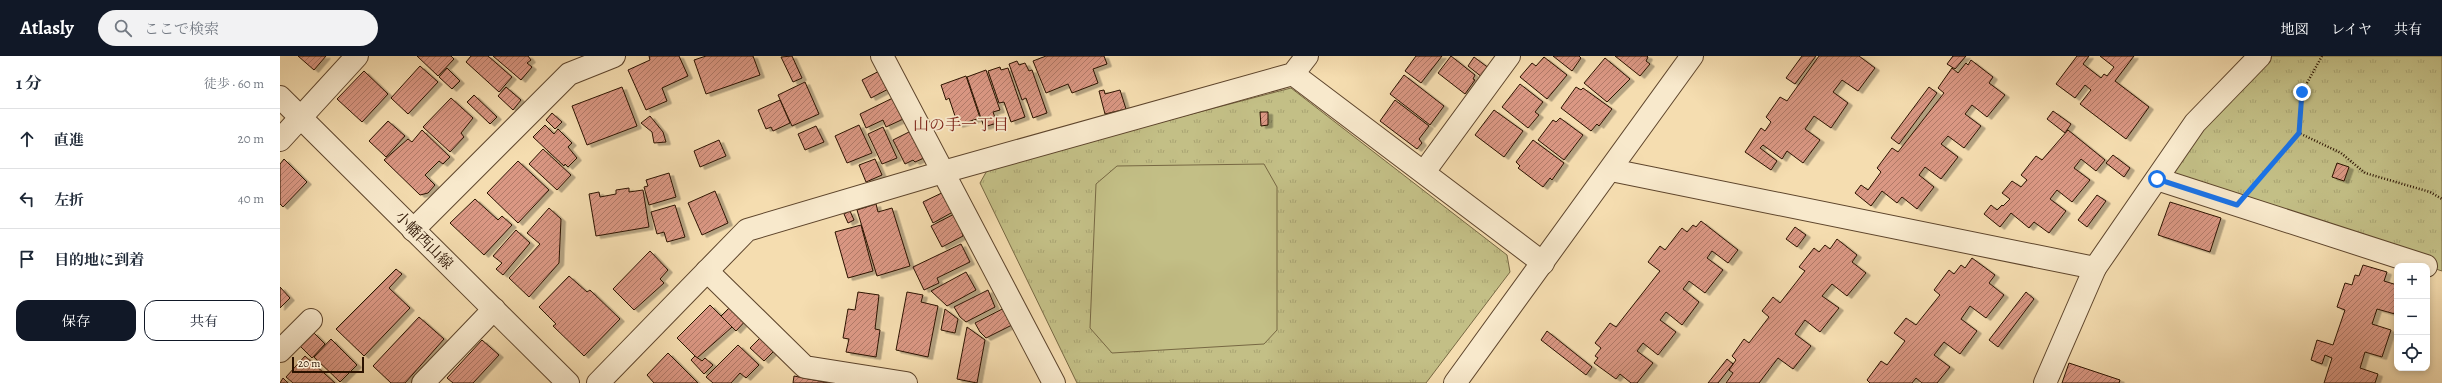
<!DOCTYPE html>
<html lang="ja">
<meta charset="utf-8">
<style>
body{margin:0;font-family:Alegreya,"Noto Serif JP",serif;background:#f2f2f3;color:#1f2937}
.controls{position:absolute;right:12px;bottom:12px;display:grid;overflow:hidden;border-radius:8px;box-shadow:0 2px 6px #0003}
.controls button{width:36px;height:36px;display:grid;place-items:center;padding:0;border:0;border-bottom:1px solid #e0e1e3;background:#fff;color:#1f2937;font:20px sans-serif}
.scale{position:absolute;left:12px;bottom:10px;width:72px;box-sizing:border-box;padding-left:4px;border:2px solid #2b1200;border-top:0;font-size:11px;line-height:14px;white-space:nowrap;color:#2b1200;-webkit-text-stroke:3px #f8e9cc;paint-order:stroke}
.stop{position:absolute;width:12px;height:12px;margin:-9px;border:3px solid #1a73e8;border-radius:50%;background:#fff}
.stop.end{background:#1a73e8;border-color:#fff;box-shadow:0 1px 4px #0008}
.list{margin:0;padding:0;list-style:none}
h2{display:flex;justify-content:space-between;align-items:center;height:52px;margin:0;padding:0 16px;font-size:17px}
h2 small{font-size:13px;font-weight:400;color:#747a83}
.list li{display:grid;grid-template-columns:26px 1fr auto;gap:12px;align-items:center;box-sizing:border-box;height:60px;padding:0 16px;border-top:1px solid #e0e1e3}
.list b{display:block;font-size:15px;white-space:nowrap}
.list em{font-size:13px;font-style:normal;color:#747a83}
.actions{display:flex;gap:8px;padding:12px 16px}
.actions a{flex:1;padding:9px 0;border:1px solid #111827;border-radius:12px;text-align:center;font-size:14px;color:#111827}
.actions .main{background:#111827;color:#fff}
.icon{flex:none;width:22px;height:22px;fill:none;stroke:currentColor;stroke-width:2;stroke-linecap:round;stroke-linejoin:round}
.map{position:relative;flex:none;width:2162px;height:327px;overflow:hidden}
header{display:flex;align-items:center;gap:24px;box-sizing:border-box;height:56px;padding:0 20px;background:#111827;color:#fff}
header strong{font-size:19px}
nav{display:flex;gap:22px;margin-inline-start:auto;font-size:14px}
.search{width:280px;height:36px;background:#f2f2f3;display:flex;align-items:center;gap:10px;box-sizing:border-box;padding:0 14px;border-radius:22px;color:#747a83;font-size:15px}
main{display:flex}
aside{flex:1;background:#fff}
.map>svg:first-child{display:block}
.park{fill:url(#park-tufts);stroke:#776843}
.pitch{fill:#c3bf86;stroke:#776843}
.building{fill:url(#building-hatch);stroke:#2b1200;filter:url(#shadow)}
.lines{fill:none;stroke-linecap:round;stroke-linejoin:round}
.minor-casing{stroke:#5e452c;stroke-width:24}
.path{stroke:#2b1200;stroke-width:2.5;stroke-dasharray:1 2;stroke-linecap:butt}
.minor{stroke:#f8e9cc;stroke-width:22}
.route{stroke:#1a73e8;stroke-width:5}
.labels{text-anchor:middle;stroke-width:3.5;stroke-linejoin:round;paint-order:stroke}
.street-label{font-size:15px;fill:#2b1200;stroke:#f8e9cc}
.neighbourhood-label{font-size:16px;fill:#7a1f14;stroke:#f8e9cc}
</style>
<header>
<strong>Atlasly</strong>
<div class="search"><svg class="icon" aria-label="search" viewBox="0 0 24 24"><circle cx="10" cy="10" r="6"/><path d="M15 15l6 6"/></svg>ここで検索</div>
<nav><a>地図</a><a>レイヤ</a><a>共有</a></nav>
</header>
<main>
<aside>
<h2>1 分<small>徒歩 · 60 m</small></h2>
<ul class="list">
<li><svg class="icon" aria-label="ahead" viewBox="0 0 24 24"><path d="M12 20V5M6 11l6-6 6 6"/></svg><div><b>直進</b></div><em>20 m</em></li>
<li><svg class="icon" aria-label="left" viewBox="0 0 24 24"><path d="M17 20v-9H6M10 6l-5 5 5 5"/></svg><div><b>左折</b></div><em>40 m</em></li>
<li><svg class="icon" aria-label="arrive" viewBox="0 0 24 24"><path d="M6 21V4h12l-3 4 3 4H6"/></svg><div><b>目的地に到着</b></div></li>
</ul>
<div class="actions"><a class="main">保存</a><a>共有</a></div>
</aside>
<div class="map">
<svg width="2162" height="327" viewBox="0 0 2162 327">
<defs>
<pattern id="park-tufts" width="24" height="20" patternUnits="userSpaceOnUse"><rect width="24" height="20" fill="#c3bf86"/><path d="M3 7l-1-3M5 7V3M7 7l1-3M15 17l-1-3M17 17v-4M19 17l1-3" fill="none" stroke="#a8a372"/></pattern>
<pattern id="building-hatch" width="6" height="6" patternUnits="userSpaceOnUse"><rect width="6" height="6" fill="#da9783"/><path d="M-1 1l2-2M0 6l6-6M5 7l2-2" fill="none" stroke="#b17a69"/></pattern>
<filter id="shadow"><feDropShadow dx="4.5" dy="2.5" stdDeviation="0" flood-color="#0004"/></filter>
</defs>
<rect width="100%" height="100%" fill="#f5ddb0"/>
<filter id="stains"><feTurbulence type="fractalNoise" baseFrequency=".005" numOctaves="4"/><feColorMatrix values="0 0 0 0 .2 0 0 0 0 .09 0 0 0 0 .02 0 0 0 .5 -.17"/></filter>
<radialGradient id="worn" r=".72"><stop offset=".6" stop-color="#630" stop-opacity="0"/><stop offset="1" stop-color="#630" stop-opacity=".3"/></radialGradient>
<!-- park -->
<g class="park">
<polygon points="1991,0 2162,0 2162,215 1877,123"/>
<polygon points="1011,32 1227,199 1230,216 1146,327 797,327 700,127 709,111"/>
</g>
<!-- pitch -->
<polygon class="pitch" points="984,108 997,131 997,274 984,288 832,297 810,272 816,128 837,110"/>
<!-- building -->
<g class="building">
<polygon points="18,0 46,0 34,14"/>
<polygon points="137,0 171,0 174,3 158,20"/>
<polygon points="191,0 208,0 232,21 219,36 186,6"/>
<polygon points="213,0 248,0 251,4 247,7 252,11 241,24"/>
<polygon points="369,0 399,0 408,20 382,32 387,45 366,54 348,14 370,4"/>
<polygon points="426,0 473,0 480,19 426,38 414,4"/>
<polygon points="512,0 522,22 513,26 501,1"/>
<polygon points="766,0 824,0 827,8 813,13 818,27 792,37 788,28 766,37 753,5"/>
<polygon points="1136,0 1162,0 1141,27 1125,15"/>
<polygon points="1171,0 1195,19 1193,23 1195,24 1185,38 1158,17"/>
<polygon points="1273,0 1299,0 1301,2 1292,15"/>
<polygon points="1335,0 1367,0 1368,1 1366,5 1370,8 1360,20"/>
<polygon points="1522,0 1536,0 1515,28 1506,22"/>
<polygon points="1539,0 1579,0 1595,12 1578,35 1562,24 1553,36 1568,47 1551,72 1534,60 1525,73 1540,84 1523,107 1507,95 1502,103 1483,89 1480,92 1497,105 1491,114 1465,96 1481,72 1485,75 1491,66 1486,61 1500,41 1507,45"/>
<polygon points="1673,0 1686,0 1675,13 1667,8"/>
<polygon points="1797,0 1809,0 1803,8 1821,22 1824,18 1827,20 1834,11 1820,0 1854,0 1835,25 1869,51 1846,83 1800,48 1811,34 1805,29 1795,42 1776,28"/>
<polygon points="1194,1 1210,13 1203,22 1188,10"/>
<polygon points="1264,1 1287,19 1267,43 1240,21 1252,7 1256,10"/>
<polygon points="1325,2 1350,23 1327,46 1304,27"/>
<polygon points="1691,4 1713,21 1709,27 1725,39 1707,61 1692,49 1685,58 1701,70 1684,92 1668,80 1661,88 1678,101 1661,123 1645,111 1639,119 1654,131 1637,153 1622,141 1617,147 1602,135 1591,150 1575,137 1581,129 1588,134 1601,116 1597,112 1612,92 1618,96 1664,37 1658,32 1672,12 1678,17 1686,7 1688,9"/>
<polygon points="737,5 739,9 745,7 749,15 752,14 767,57 753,62 746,42 742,44 729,8"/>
<polygon points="140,10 158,26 128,58 111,42"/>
<polygon points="607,11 616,29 591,42 582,24"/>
<polygon points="720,11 721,14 728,12 745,61 731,66 724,46 719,47 708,15"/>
<polygon points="167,12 180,25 172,33 159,21"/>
<polygon points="706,14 720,54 713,56 717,67 704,71 687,21"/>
<polygon points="84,15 108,38 82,66 57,43"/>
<polygon points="1124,19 1164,50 1150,69 1110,38"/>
<polygon points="686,20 700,62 678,69 669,42 666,44 661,29"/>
<polygon points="525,26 539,58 512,70 498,39"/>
<polygon points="1240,28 1263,46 1255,56 1259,59 1248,72 1222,51"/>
<polygon points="226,31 241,44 233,54 218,40"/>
<polygon points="342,31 357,70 307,89 292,50"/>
<polygon points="1296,31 1301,34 1303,32 1332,53 1319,70 1317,68 1311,75 1281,52"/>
<polygon points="1649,31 1657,37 1619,88 1611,82"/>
<polygon points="824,34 825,38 840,34 846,53 825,58 819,35"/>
<polygon points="621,38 632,59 606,71 603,64 586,72 580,58"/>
<polygon points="194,39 217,61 210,68 187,46"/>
<polygon points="171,42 193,62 181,77 184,81 170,96 143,71"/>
<polygon points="500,44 510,67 493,75 491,71 486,73 478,54"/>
<polygon points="1115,44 1149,70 1139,83 1142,87 1137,93 1100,65"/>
<polygon points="1214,54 1243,75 1224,101 1195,79"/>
<polygon points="1773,55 1791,68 1785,77 1767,63"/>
<polygon points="980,56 988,56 988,69 981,70"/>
<polygon points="272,57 282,66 275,73 266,64"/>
<polygon points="370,60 383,76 386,86 374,87 372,76 361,67"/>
<polygon points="1280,62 1303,79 1284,104 1258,84 1273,64 1276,66"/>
<polygon points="108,65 125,80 106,101 89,85"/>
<polygon points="265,69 274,78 278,73 292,87 288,91 297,102 288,111 285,108 284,110 253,81"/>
<polygon points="579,69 592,97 567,107 555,80"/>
<polygon points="536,70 544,86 525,94 518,78"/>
<polygon points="603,71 617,102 602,108 588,78"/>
<polygon points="639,71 653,98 635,106 633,104 625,108 613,84"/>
<polygon points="142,74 170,101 163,108 159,105 145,119 155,129 148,137 140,139 104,104 128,83 132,86"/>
<polygon points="1788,74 1825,104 1816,115 1801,103 1794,112 1810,124 1792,146 1777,134 1770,143 1786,155 1769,177 1754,166 1749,172 1731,157 1720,171 1704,158 1711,149 1717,154 1722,149 1723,150 1730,143 1722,137 1732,125 1741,131 1747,124 1741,119 1756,100 1762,104"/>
<polygon points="439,84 446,100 420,111 414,95"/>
<polygon points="1253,84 1284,107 1272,124 1270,122 1263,131 1238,112 1240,110 1236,106"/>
<polygon points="263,93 291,119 277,134 249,108"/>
<polygon points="1833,99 1850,112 1844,121 1826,107"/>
<polygon points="4,103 27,126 3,151 0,148 0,108"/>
<polygon points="595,103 602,119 586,126 579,109"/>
<polygon points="238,105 269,134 238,167 207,137"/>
<polygon points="2057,107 2069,111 2064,125 2052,121"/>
<polygon points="389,117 396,141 369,149 364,131 368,130 366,124"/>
<polygon points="349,132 349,136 363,134 369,171 316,180 309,138 319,136 320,141 336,138 336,134"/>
<polygon points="670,133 680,152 653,167 643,146"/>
<polygon points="435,135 448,167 422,179 408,147"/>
<polygon points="1817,139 1826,145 1807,171 1798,164"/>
<polygon points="195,143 218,164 222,160 232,169 204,199 170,167"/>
<polygon points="1890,146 1941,162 1930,196 1878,179"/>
<polygon points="596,148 598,156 612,152 630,210 597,220 577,154"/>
<polygon points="395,149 405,181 387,186 384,176 377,178 371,156"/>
<polygon points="269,152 281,163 279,207 249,241 229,222 260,188 247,177"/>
<polygon points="682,154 691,172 682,177 683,180 662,191 651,170"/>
<polygon points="570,155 574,164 568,167 564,158"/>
<polygon points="1421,165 1458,194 1448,207 1432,195 1427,202 1443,214 1425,237 1409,225 1403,233 1419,246 1402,269 1386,256 1380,264 1396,276 1378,299 1363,287 1357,295 1373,307 1357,327 1351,327 1340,318 1336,323 1314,307 1318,302 1315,300 1321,292 1315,287 1330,267 1336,271 1380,215 1368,206 1380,190 1385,194 1402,172 1407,176 1413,169 1416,171"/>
<polygon points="581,169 593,215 568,222 555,176"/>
<polygon points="1515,171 1526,179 1517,191 1506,183"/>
<polygon points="236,174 250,187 223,219 216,213 222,207 213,200"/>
<polygon points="1557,183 1577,199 1572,206 1586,217 1567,240 1552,228 1542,240 1559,252 1540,276 1525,264 1515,278 1531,290 1513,313 1498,302 1479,327 1446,327 1453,317 1449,314 1456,304 1452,300 1464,283 1469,287 1489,261 1482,255 1493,241 1500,247 1525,215 1519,211 1534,192 1539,196 1545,189 1550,193"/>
<polygon points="681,188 690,206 657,222 659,227 644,234 633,211"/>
<polygon points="370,195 388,214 380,223 384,227 354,254 333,233"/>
<polygon points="1692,202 1715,219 1709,227 1724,239 1706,262 1690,250 1681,263 1697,275 1680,298 1664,286 1654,299 1670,311 1657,327 1642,327 1636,322 1632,327 1590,327 1587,324 1601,305 1607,309 1625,285 1614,277 1626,262 1636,269 1660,239 1654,234 1669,214 1674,218 1681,209 1685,212"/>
<polygon points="2083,209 2107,216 2104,225 2117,229 2115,258 2097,253 2092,268 2111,274 2102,301 2085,296 2080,312 2098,318 2095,327 2044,327 2052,302 2045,299 2042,308 2031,304 2037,284 2053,289 2065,254 2057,251 2065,227 2072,229 2075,219 2079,220"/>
<polygon points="116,213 122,218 109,232 130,252 84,300 56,273"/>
<polygon points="686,216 696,234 667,250 651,235"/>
<polygon points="289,220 307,236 310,234 340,263 304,300 273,270 276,268 259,251"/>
<polygon points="0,231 10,242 0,252"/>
<polygon points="708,234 715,251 686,266 680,261 674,251"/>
<polygon points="578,236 599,239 595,273 600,274 596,301 566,296 569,283 563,282 568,253 575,254"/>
<polygon points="627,236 643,239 641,246 658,250 648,301 616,294"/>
<polygon points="1746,236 1754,243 1718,291 1709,284"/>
<polygon points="454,247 469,261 456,275 441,260"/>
<polygon points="732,248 736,267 706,282 700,276 695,267"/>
<polygon points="430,249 452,271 417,302 397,282"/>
<polygon points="665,253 678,263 675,277 661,274"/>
<polygon points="139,261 164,283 125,327 111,327 93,310"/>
<polygon points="687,271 705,284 697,327 677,323"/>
<polygon points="1267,275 1312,311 1306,319 1261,284"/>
<polygon points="33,276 45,288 32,302 20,290"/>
<polygon points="482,280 496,293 484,305 470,292"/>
<polygon points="51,283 77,309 60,326 34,301"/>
<polygon points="202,284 219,299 193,327 173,327 167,322"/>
<polygon points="458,289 479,309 466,322 460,317 451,327 433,327 426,321"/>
<polygon points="388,297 418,327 374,327 367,319"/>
<polygon points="25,300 55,327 13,327 6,321"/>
<polygon points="415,300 422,305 425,302 433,309 424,318 411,304"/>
<polygon points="1447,303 1453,308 1438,327 1428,327"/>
<polygon points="1789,307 1840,324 1839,327 1782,327"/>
<polygon points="514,320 549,327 513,327"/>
<polygon points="3,322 8,327 0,327"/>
</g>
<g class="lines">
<defs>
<g id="minor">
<polyline points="602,0 774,327"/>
<polyline points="1013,18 1263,207"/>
<polyline points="0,41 288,327"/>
<polyline points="0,84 77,0"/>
<polyline points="1331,114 1815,212"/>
<polyline points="1144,116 1229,0"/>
<polyline points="1877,123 2146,210"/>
<polyline points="133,174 289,18 334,0"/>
<polyline points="427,215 525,311 626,327"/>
<polyline points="0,295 31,264"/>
<polyline points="143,327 214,253"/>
<polyline points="318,327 467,174 663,116 1013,18 1027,0"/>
<polyline points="1175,327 1412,0"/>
<polyline points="1765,327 1815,212 1915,67 1980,0"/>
</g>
</defs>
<!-- minor casing -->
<use href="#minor" class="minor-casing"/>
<!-- path -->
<g class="path">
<polyline points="2042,0 2022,36 2019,77 2061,97 2085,117 2150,136 2162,143"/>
<polyline points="1973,129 2019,77"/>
</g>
<!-- minor -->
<use href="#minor" class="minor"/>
</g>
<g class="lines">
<!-- route -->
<polyline class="route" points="1877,123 1957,149 2019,77 2022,36"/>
</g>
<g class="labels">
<!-- street labels -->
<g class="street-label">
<text transform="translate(144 184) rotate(45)" y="5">小幡西山線</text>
</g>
<!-- neighbourhood labels -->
<g class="neighbourhood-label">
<text x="681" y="74">山の手一丁目</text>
</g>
</g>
<rect width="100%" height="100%" filter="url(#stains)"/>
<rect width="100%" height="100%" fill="url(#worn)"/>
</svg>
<div class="controls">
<button>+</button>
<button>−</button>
<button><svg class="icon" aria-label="locate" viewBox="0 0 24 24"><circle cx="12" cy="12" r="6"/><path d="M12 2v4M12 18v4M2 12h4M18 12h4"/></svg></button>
</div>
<div class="scale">20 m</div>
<div class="stop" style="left:1877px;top:123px"></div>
<div class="stop end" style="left:2022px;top:36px"></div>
</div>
</main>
